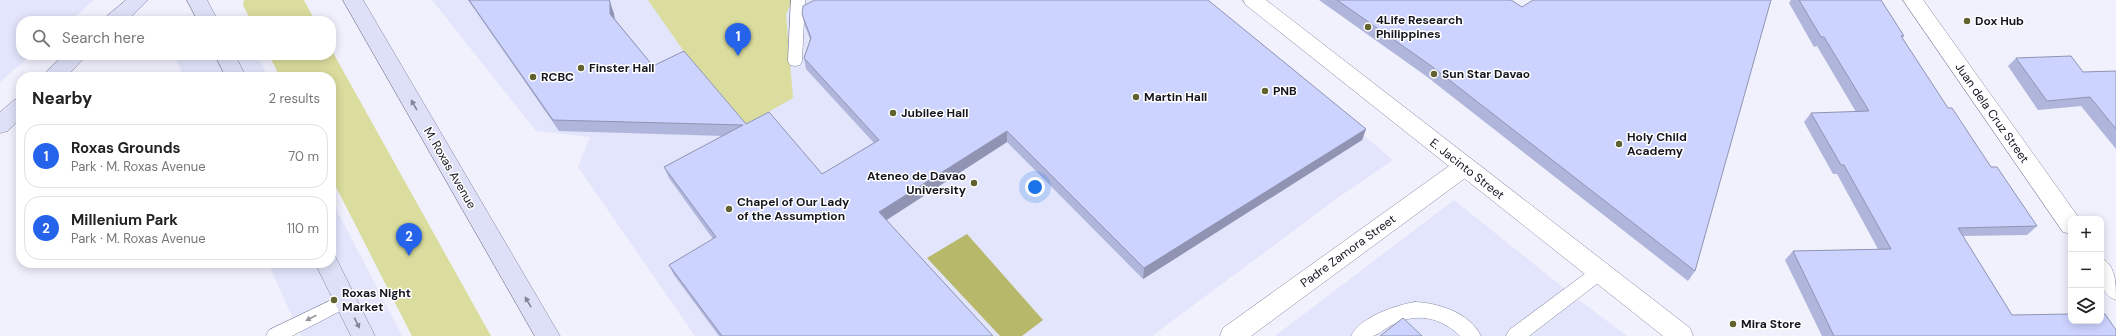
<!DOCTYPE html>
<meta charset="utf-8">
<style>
body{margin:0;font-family:"DM Sans",sans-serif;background:#f6f6f6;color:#222}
.controls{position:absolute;right:12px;bottom:12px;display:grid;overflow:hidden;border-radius:8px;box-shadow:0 2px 10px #0003}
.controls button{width:36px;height:36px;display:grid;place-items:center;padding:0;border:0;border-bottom:1px solid #e0e0e0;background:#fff;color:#222;font:20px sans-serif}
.you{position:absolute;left:1035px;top:187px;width:14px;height:14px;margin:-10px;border:3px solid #fff;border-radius:50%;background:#1a73e8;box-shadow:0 0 0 6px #1a73e833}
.badge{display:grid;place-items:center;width:26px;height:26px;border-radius:50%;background:#2563eb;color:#fff;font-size:13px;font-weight:700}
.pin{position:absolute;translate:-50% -33px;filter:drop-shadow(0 1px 2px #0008)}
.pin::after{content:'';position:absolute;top:21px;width:14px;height:12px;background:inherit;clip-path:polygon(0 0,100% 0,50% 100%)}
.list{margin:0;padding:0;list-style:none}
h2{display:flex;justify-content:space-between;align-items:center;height:52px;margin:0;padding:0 16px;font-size:17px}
h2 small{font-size:13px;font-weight:400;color:#767676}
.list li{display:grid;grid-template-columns:26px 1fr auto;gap:12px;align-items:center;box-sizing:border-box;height:64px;margin:0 8px 8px;padding:0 8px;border:1px solid #e0e0e0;border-radius:16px}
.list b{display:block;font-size:15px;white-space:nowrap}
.list p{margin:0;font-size:13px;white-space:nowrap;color:#767676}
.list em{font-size:13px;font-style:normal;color:#767676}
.icon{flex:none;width:22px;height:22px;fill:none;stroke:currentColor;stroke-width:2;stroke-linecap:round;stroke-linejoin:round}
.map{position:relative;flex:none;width:2116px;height:336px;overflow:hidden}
.search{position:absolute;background:#fff;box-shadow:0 2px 10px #0003;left:16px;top:16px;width:320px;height:44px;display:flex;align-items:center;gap:10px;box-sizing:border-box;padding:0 14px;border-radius:16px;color:#767676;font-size:15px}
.panel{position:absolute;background:#fff;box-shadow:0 2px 10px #0003;left:16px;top:72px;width:320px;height:196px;border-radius:16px}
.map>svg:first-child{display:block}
.built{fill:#e2e5fb}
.green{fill:#dbdd9e}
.water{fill:#b7b86a}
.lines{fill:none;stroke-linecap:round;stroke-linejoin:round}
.service-casing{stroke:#8487a2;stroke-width:1}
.minor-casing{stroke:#8487a2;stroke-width:1}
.tertiary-casing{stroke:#8487a2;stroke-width:1}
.secondary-casing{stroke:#8487a2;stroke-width:1}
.service{fill:#fff;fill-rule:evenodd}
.minor{fill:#fff;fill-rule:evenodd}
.tertiary{fill:#fff;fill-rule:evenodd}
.secondary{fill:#dee0f7;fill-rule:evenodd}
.wall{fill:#b0b5db}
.shaded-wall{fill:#9094b2}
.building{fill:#cdd3ff;stroke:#9094b2}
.oneway{fill:#838596}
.oneway2{fill:#95969a}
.poi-dot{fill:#61622f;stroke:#fff;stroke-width:1.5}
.labels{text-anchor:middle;stroke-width:3;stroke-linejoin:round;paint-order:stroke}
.poi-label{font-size:12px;font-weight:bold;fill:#14151f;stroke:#fff;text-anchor:start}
.street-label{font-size:12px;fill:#14151f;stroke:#fff}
</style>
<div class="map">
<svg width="2116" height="336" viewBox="0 0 2116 336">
<rect width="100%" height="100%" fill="#f0f1fd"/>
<!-- built -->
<g class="built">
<polygon points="0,0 94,0 70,21 21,21 21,55 31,55 0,82"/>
<polygon points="432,0 1204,0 1393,160 1336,199 1152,336 695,336 578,167 590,137 536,131"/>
<polygon points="174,55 257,55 268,77 184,77"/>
<polygon points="331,199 402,336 301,336 268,263 331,263"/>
<polygon points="1454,200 1571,294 1627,336 1275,336"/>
</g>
<!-- green -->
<g class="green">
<polygon points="244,0 304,0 315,21 251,21 243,5"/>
<polygon points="648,0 793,0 786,14 793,98 738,129"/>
<polygon points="331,49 491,336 412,336 331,177 331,77 280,77 269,55 331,55"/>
</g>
<!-- water -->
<polygon class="water" points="967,234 1043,320 1022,336 1000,336 927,258"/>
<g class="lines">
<defs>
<g id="service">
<polygon points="791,0 805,0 802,61 800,65 795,66 790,65 788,61"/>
<polygon points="1600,265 1606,267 1609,272 1606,277 1529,336 1506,336 1509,330 1594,267"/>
<polygon points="346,293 352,295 355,300 352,305 292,336 266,336 269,330"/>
<path d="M1415,302C1439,303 1470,313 1481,336H1460C1441,317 1416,312 1392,325C1386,328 1379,334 1373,336C1367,336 1358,336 1351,336C1360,317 1396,305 1415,302Z"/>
</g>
<g id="minor">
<polygon points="1903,0 1923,0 2079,218 2071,219 2071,234 2063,232"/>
<polygon points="1464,158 1472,161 1475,167 1472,173 1251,336 1220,336 1223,328 1456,161"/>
<path d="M2101,258C2116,265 2116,283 2116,300C2097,293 2101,275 2101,258Z"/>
</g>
<polygon id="tertiary" points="1243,0 1266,0 1690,328 1693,336 1663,336 1246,5"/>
<g id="secondary">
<polygon points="126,0 148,0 127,21 104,21 107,16"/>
<polygon points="187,0 207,0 218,21 198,21"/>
<polygon points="343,0 363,0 560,336 535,336"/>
<polygon points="64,55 87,55 66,77 43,77 46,72"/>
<polygon points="215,55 235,55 246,77 226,77"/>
<polygon points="21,98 21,118 8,131 0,133 0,112 14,100"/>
<polygon points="331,255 335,256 375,336 351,336 315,263 331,263"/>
</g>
</defs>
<!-- service casing -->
<use href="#service" class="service-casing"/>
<!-- minor casing -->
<use href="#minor" class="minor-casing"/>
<!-- tertiary casing -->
<use href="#tertiary" class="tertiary-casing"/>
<!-- secondary casing -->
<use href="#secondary" class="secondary-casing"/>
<!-- service -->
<use href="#service" class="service"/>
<!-- minor -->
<use href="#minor" class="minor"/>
<!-- tertiary -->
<use href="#tertiary" class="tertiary"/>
<!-- secondary -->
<use href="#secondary" class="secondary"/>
</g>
<!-- wall -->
<g class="wall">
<polygon points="468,0 609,0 614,14 615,19 653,66 746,124 822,174 874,143 806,69 804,58 810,39 805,26 802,14 1366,129 1362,140 1143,279 1007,142 886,220 993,336 719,336 674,275 669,265 713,239 669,178 664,167 724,136 559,131"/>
<polygon points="1319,0 1511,0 1522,7 1695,271 1688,281 1426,76"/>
<polygon points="1791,0 1881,0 1904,36 1902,38 1948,108 1991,167 2037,226 2027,235 1963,236 2012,315 2116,336 1822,336 1785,260 1793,251 1878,249 1837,174 1833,174 1804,122 1811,113 1856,112 1817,46 1814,47 1789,3"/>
<polygon points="2016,58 2083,72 2116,71 2116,149 2081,106 2038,110 2008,66"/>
</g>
<!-- shaded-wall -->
<g class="shaded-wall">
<polygon points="610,2 614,14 615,25 610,14"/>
<polygon points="1366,129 1362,140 1143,279 1144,268"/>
<polygon points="1007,131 1007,142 882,223 879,212"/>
</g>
<!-- building -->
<g class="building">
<polygon points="469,0 609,0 610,2 610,14 653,66 684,51 746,124 769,112 822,174 879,140 804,58 811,38 802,14 803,6 815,0 1208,0 1366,129 1144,268 1007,131 879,212 993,336 722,336 669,265 716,237 664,167 743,125 553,120"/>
<polygon points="1337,0 1511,0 1522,7 1533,0 1771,0 1695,271 1430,65"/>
<polygon points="1799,0 1881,0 1904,36 1901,36 1948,108 1952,108 1991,167 1997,167 2037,226 1958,228 2012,315 2071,314 2071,321 2101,321 2101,314 2105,314 2116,330 2116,336 1834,336 1793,251 1891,249 1844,165 1841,165 1811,113 1869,111 1824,37 1821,37"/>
<polygon points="2071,56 2083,72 2116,71 2116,129 2090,97 2047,101 2016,58"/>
<polygon points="1403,318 1422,336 1380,336"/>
</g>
<!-- one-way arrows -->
<defs><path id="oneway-solid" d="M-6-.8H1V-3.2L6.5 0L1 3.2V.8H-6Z"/></defs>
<g class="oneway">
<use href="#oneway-solid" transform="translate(414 105) rotate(-120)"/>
<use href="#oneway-solid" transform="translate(528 302) rotate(-120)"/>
<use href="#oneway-solid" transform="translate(357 323) rotate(64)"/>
</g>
<use class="oneway2" href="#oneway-solid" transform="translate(311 318) rotate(153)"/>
<!-- markers -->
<g class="poi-dot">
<circle cx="1967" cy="21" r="4"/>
<circle cx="1368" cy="27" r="4"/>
<circle cx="581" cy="68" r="4"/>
<circle cx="1434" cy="74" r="4"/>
<circle cx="533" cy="77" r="4"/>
<circle cx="1265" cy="91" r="4"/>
<circle cx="1136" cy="97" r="4"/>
<circle cx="893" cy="113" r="4"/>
<circle cx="1619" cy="144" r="4"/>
<circle cx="974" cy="183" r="4"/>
<circle cx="729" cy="209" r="4"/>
<circle cx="334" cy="300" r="4"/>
<circle cx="1733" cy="324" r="4"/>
</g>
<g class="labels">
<!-- poi labels -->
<g class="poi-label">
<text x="1376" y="24">4Life Research<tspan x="1376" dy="14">Philippines</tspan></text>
<text x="1975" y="25">Dox Hub</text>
<text x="589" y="72">Finster Hall</text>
<text x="1442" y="78">Sun Star Davao</text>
<text x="541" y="81">RCBC</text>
<text x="1273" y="95">PNB</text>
<text x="1144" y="101">Martin Hall</text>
<text x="901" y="117">Jubilee Hall</text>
<text x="1627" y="141">Holy Child<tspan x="1627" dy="14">Academy</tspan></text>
<text x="966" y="180" text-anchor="end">Ateneo de Davao<tspan x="966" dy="14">University</tspan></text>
<text x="737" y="206">Chapel of Our Lady<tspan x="737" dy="14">of the Assumption</tspan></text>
<text x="342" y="297">Roxas Night<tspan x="342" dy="14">Market</tspan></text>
<text x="1741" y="328">Mira Store</text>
</g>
<!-- street labels -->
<g class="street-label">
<text transform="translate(1992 113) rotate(55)" y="4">Juan dela Cruz Street</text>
<text transform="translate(450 168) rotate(60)" y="4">M. Roxas Avenue</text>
<text transform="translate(1467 169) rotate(38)" y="4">E. Jacinto Street</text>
<text transform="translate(1348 251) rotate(-36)" y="4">Padre Zamora Street</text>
</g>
</g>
</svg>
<div class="controls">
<button>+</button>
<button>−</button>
<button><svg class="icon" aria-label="layers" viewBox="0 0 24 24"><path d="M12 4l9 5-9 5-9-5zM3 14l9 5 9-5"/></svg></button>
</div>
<div class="you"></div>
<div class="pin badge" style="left:738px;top:56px">1</div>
<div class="pin badge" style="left:409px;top:256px">2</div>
<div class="search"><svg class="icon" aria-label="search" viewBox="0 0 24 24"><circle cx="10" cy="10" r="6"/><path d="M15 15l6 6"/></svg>Search here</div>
<section class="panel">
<h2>Nearby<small>2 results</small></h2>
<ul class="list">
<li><span class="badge">1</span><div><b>Roxas Grounds</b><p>Park · M. Roxas Avenue</p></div><em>70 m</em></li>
<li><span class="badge">2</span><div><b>Millenium Park</b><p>Park · M. Roxas Avenue</p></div><em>110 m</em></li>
</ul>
</section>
</div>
